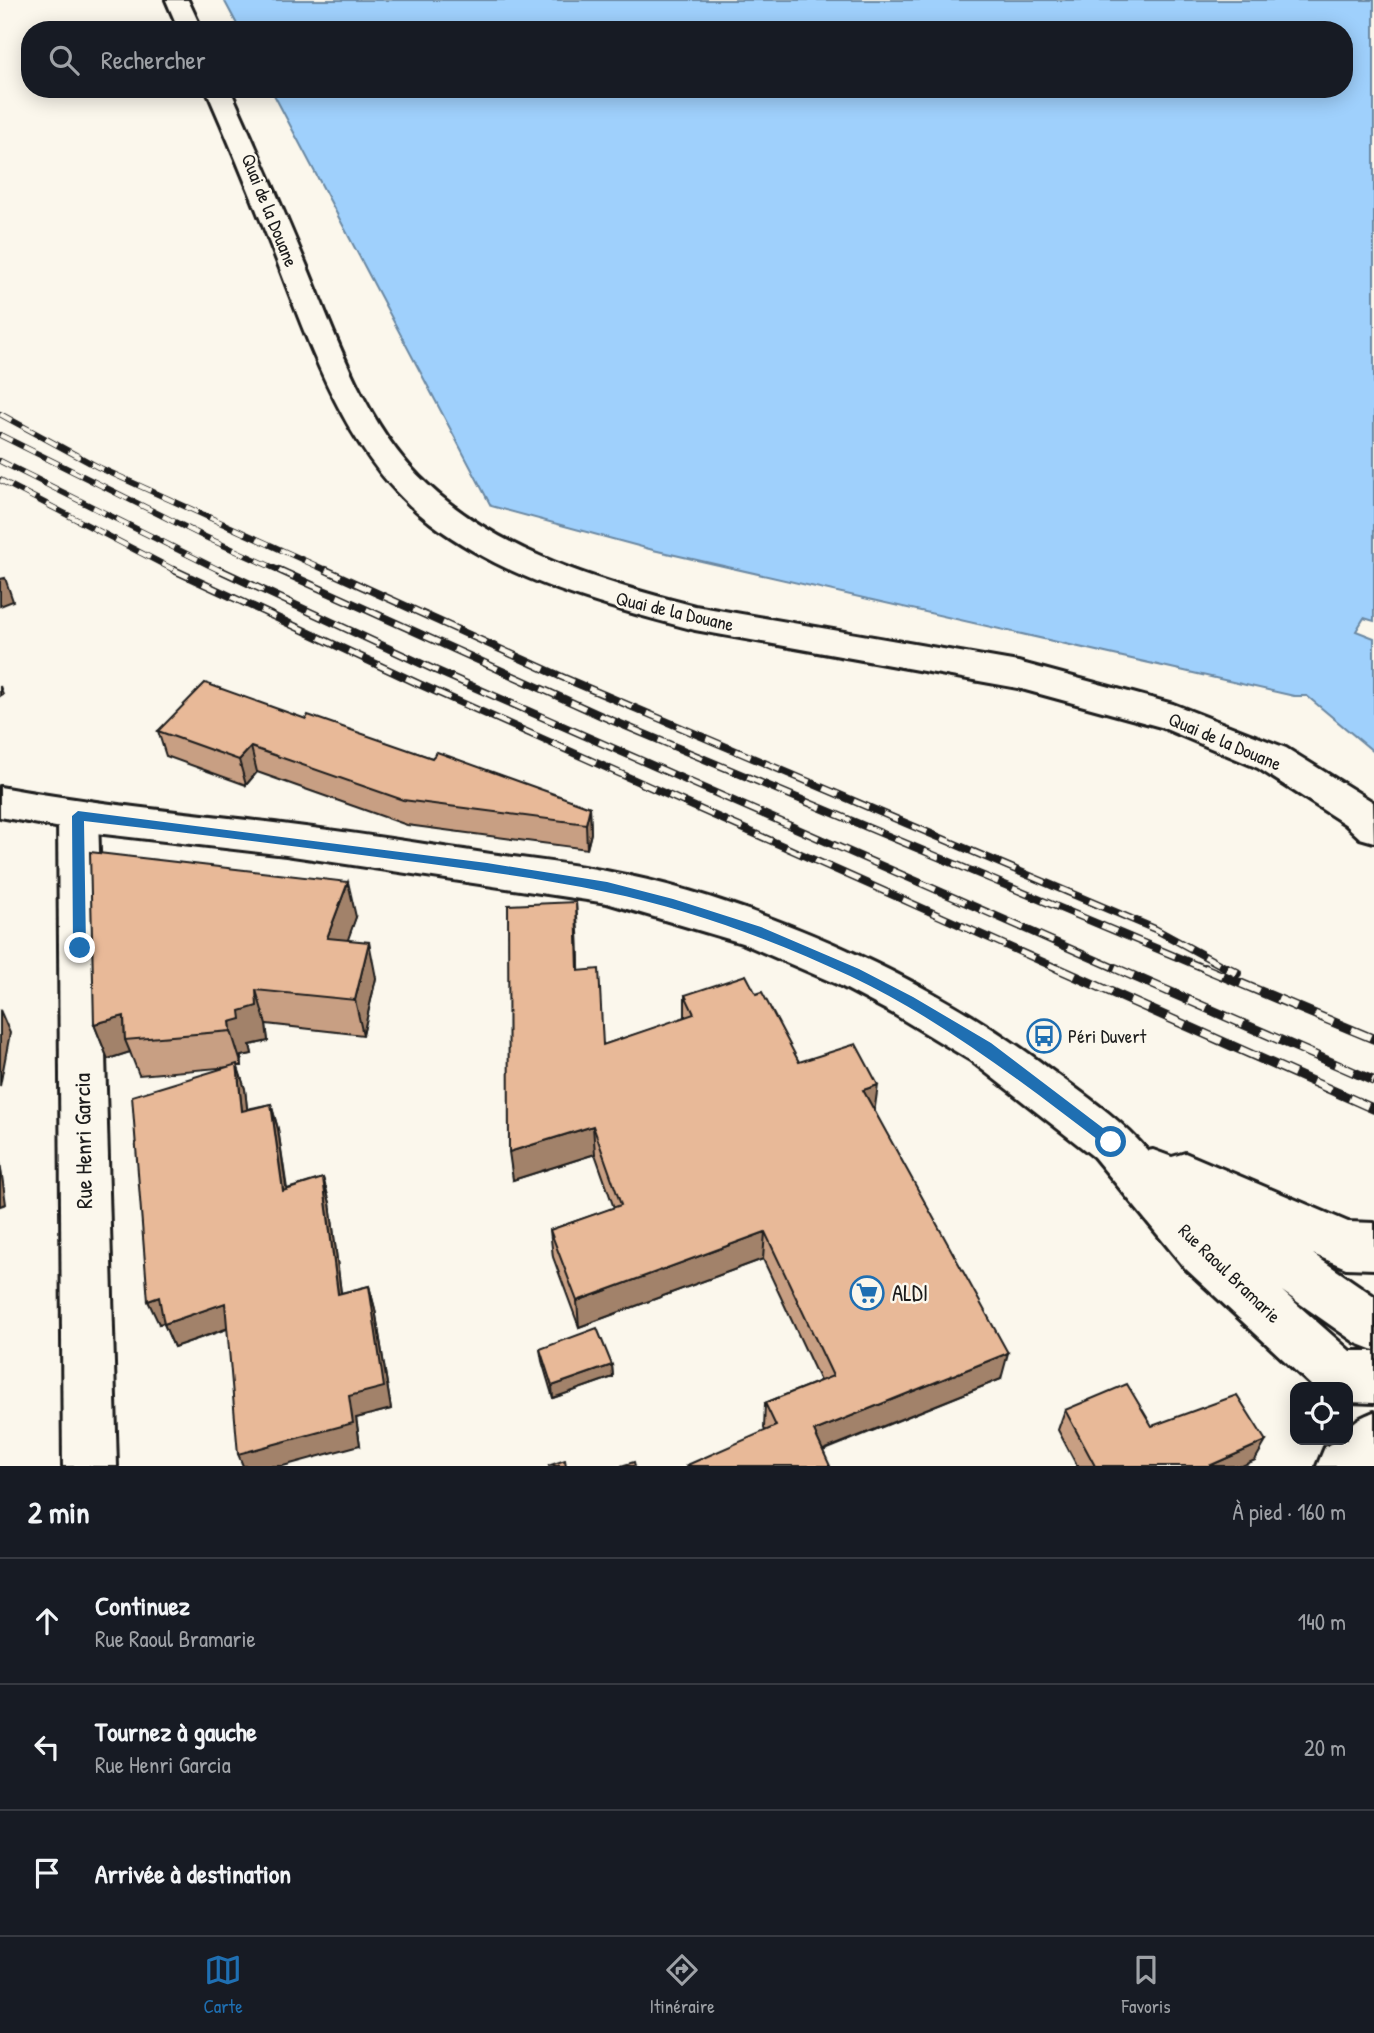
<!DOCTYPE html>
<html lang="fr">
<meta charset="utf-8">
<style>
body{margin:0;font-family:"Patrick Hand",sans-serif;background:#20242c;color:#f1f3f6}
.controls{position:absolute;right:21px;bottom:21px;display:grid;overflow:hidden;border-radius:14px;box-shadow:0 4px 18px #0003}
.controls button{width:63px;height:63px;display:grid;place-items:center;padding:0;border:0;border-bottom:2px solid #363941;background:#171b24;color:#f1f3f6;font:35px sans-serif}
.stop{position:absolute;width:21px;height:21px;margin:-16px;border:5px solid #1f6fb2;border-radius:50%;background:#fff}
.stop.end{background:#1f6fb2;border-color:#fff;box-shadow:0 2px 7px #0008}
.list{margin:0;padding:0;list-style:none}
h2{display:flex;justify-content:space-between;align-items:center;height:91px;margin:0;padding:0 28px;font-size:30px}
h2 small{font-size:23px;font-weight:400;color:#9ea1a6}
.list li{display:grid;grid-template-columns:46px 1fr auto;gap:21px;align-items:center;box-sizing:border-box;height:126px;padding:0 28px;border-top:2px solid #363941}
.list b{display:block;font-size:26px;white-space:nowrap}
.list p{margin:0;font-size:23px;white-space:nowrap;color:#9ea1a6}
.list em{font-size:23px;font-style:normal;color:#9ea1a6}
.icon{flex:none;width:38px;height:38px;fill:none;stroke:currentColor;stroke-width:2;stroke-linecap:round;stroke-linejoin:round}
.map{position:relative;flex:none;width:1374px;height:1466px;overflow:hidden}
.search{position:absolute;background:#171b24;box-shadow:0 4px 18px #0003;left:21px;right:21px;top:21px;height:77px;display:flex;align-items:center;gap:18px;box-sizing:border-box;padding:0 24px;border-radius:28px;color:#9ea1a6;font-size:26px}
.sheet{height:469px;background:#171b24}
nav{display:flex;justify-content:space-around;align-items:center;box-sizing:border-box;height:98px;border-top:2px solid #363941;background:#171b24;font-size:19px;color:#9ea1a6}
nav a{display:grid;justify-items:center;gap:4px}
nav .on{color:#1f6fb2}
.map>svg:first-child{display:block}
.water{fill:#9fd0fc;stroke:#6b88a2;stroke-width:2}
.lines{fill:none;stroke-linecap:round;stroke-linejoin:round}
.minor-casing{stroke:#1c1c1c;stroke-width:6}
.tertiary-casing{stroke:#1c1c1c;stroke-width:6}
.secondary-casing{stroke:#1c1c1c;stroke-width:6}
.minor{fill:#fbf7ec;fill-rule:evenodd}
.tertiary{fill:#fbf7ec;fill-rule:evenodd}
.secondary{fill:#fbf7ec;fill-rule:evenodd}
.rail-far2-casing{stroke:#1c1c1c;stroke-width:6}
.rail-far1-casing{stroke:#1c1c1c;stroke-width:8}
.rail-casing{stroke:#1c1c1c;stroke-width:10}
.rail-far2{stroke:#fbf7ec;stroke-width:4.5;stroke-dasharray:13;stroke-linecap:butt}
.rail-far1{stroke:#fbf7ec;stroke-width:5;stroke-dasharray:16;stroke-linecap:butt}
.rail{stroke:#fbf7ec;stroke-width:7;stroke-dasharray:20;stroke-linecap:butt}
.wall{fill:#c89f83;stroke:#1c1c1c;stroke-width:2}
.shaded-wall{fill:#a2826a;stroke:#1c1c1c;stroke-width:2}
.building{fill:#e8b998;stroke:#1c1c1c;stroke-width:2}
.route{fill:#1f6fb2}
.labels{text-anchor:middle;stroke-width:5;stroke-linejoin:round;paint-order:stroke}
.street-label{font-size:19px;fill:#1c1c1c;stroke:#fbf7ec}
.poi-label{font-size:19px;fill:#1c1c1c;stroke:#fbf7ec;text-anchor:start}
.near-street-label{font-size:23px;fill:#1c1c1c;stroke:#fbf7ec}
.near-poi-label{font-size:23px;fill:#1c1c1c;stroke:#fbf7ec;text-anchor:start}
</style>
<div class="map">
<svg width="1374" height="1466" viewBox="0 0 1374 1466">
<rect width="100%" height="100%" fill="#fbf7ec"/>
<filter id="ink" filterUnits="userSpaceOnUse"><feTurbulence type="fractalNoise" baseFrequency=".0143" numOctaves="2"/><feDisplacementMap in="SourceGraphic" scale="14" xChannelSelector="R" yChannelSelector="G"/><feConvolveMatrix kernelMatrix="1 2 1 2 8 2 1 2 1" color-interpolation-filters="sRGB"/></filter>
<g filter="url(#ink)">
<!-- water -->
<polygon class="water" points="224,0 1374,0 1374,621 1364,618 1356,631 1374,638 1374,752 1307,696 1294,696 653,550 491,506 271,89 1344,89 1344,30 240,30"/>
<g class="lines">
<defs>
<g id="minor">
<polygon points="78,801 92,805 98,816 117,1466 63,1466 58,816 64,805"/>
<path d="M1374,1412V1466H1317L1325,1447L1340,1440H1348C1348,1422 1359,1418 1374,1412Z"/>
</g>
<path id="tertiary" d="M0,787C94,804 188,813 282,824C349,832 417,843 484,853C525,859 566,863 606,871C752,899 920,973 1039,1061C1077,1090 1117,1115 1148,1151L1153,1150L1172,1157L1185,1153L1348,1222L1374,1223V1269L1346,1268L1313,1254L1374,1296V1350L1356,1343L1282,1291L1350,1351H1374V1403L1348,1402V1387H1313L1186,1269L1094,1157L970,1060L892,1013L839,985L742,943L607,903L286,855L78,831L0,817Z"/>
<g id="secondary">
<polygon points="166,0 188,0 202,30 179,30"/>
<path d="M206,89H230C257,149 283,209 308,269C339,344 367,429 428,485C501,553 601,582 695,606L1018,662L1173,704L1286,748L1373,802L1374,842L1360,838L1345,824L1258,768L1161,727L1018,688L695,630C604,606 507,581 431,523C347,459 312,351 275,256C253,200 230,144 206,89Z"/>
</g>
</defs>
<!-- minor casing -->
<use href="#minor" class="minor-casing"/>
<!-- tertiary casing -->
<use href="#tertiary" class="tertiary-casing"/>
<!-- secondary casing -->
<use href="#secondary" class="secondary-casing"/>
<!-- minor -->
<use href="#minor" class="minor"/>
<!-- tertiary -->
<use href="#tertiary" class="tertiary"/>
<!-- secondary -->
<use href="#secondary" class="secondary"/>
<defs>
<g id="rail-far2">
<polyline points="0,414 98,467 330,572"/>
<polyline points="0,435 203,536 283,572"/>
<polyline points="0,461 223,572"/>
<polyline points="0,480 178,572"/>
</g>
<g id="rail-far1">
<polyline points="174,570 419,684 1061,970"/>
<polyline points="220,570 435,670 1119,970"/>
<polyline points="279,570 604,717 1208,970"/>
<polyline points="326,570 562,677 1155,929 1230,970"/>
</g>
<g id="rail">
<polyline points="1057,968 1374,1109"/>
<polyline points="1115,968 1374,1081"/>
<polyline points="1204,968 1374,1039"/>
<polyline points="1227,968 1237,973"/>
</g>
</defs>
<!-- rail-far2 casing -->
<use href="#rail-far2" class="rail-far2-casing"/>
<!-- rail-far1 casing -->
<use href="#rail-far1" class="rail-far1-casing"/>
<!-- rail casing -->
<use href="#rail" class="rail-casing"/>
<!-- rail-far2 -->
<use href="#rail-far2" class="rail-far2"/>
<!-- rail-far1 -->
<use href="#rail-far1" class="rail-far1"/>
<!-- rail -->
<use href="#rail" class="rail"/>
</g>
<!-- wall -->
<g class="wall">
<polygon points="306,719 590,807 591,833 587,849 407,825 257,772 246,785 166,756 158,731"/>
<polygon points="356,917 347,940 376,978 363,1035 266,1024 268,1041 250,1045 252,1054 241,1056 242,1066 237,1066 245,1089 247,1109 271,1104 278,1129 287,1189 323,1178 330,1203 341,1293 369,1286 375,1309 391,1409 356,1418 360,1445 227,1329 174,1347 164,1323 159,1324 229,1067 139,1075 130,1052 108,1059 94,1024"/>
<polygon points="578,931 579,971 603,1045 685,1018 685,995 756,994 799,1062 874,1110 1001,1379 823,1451 765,1431 764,1428 765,1403 820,1381 763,1259 579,1327 553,1257 550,1230 614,1208 595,1154 513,1180"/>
<polygon points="540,1349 612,1365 613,1377 553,1398 542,1361"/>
<polygon points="1065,1410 1152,1426 1255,1460 1242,1466 1077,1466 1058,1430"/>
</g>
<!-- shaded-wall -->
<g class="shaded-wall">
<polygon points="5,578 13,601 0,606 0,579"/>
<polygon points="0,686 3,694 0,696"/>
<polygon points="251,747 257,772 246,785 239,760"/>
<polygon points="590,807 591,833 587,849 586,824"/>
<polygon points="348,882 356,917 336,973 327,938"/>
<polygon points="576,902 578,931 580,1000 578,971"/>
<polygon points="369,942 376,978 363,1035 355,1000"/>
<polygon points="256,990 266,1024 268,1041 250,1045 252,1054 241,1056 242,1066 231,1031 230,1022"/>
<polygon points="0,1010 10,1033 0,1086"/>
<polygon points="124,1016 125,1040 130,1052 108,1059 94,1024"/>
<polygon points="237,1064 245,1089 250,1135 242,1111"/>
<polygon points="878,1085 874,1114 863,1090"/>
<polygon points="271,1104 278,1129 290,1215 283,1191"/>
<polygon points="593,1126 595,1154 513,1180 509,1152"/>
<polygon points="0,1162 6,1204 0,1206"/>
<polygon points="323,1178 330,1203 344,1317 338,1294"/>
<polygon points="765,1232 763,1259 579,1327 577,1301"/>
<polygon points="369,1286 375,1309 391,1409 356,1418 360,1445 283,1466 243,1466 238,1454 349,1396"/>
<polygon points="159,1297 170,1321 159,1324 148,1301"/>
<polygon points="225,1303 234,1326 174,1347 164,1324"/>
<polygon points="1008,1353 1001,1379 811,1455 814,1431"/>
<polygon points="612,1365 613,1377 553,1398 552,1386"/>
<polygon points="1266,1441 1255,1460 1242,1466 1209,1466"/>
</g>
<!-- building -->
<g class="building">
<polygon points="205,683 306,719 308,715 432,758 437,752 590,807 586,824 403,800 251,747 239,760 158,731"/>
<polygon points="90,852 348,882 327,938 369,942 355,1000 256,990 257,1006 240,1011 241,1019 230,1022 231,1031 125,1040 124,1016 94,1024"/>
<polygon points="576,902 578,971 599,969 603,1045 694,1014 685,995 746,975 756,994 762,992 799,1062 856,1044 878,1085 863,1090 1008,1353 814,1431 830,1466 685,1466 776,1426 765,1403 833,1376 765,1232 577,1301 550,1230 621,1205 593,1126 509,1152 508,905"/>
<polygon points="237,1064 242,1111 271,1104 283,1191 323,1178 338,1294 369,1286 384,1387 349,1396 353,1423 238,1454 225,1303 164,1324 159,1297 148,1301 132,1096"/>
<polygon points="597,1328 612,1365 552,1386 540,1349"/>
<polygon points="1127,1384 1152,1426 1237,1395 1266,1441 1209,1466 1095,1466 1065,1410"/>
<polygon points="565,1460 566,1466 548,1466"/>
<polygon points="634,1462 635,1466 621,1466"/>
</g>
</g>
<!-- route -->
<path class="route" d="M78,811L487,863L607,882L673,899L761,927L859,969L913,997L991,1043L1116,1138L1118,1142L1111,1148L1106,1146C1023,1083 944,1021 850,976C773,940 690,909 606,892C538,878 469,869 400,860C295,846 189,833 84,821L86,948L80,953L73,948L72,816Z"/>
<!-- icons -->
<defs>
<symbol id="bus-ring" viewBox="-11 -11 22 22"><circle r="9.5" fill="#fbf7ec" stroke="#1f6fb2" stroke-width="1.5"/><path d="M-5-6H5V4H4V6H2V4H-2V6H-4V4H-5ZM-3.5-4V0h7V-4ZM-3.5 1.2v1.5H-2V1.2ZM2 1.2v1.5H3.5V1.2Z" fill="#1f6fb2"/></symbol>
<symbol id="supermarket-ring" viewBox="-11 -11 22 22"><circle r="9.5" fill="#fbf7ec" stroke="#1f6fb2" stroke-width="1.5"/><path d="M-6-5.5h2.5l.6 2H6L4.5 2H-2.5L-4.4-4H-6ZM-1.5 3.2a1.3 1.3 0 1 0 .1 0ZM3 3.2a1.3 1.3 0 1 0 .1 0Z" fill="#1f6fb2"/></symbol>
</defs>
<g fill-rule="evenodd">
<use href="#bus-ring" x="1025" y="1017" width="38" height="38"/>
<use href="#supermarket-ring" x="848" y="1274" width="38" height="38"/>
</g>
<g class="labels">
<!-- street labels -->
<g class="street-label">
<text transform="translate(270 210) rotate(68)" y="7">Quai de la Douane</text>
<text transform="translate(675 611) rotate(13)" y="7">Quai de la Douane</text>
<text transform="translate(1225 741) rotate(23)" y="7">Quai de la Douane</text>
<text transform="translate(1230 1273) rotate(44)" y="7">Rue Raoul Bramarie</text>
</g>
<!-- poi labels -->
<g class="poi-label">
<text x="1068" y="1043">Péri Duvert</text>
</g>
<!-- near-street labels -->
<g class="near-street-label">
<text transform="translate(83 1141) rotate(-91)" y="8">Rue Henri Garcia</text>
</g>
<!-- near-poi labels -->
<g class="near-poi-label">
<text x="892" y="1301">ALDI</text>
</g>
</g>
</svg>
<div class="controls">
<button><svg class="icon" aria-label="locate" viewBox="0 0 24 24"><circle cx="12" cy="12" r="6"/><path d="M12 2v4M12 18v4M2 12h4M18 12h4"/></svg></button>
</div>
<div class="stop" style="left:1111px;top:1142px"></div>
<div class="stop end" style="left:80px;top:948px"></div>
<div class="search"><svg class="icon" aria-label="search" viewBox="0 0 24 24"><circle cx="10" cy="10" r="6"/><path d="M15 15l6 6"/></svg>Rechercher</div>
</div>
<section class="sheet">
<h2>2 min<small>À pied · 160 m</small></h2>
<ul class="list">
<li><svg class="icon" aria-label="ahead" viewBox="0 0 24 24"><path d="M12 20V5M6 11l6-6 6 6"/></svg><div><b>Continuez</b><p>Rue Raoul Bramarie</p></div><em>140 m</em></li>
<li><svg class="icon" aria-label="left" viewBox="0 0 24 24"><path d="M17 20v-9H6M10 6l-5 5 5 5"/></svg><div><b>Tournez à gauche</b><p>Rue Henri Garcia</p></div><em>20 m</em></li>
<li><svg class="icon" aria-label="arrive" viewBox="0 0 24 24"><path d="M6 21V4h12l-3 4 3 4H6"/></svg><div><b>Arrivée à destination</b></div></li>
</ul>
</section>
<nav>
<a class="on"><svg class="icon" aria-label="map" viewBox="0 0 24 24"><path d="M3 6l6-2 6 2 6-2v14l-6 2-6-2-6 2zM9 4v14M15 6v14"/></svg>Carte</a>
<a><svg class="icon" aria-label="directions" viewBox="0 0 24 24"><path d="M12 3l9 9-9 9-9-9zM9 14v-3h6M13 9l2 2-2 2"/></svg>Itinéraire</a>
<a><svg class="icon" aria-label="saved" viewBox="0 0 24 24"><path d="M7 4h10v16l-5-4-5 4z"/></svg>Favoris</a>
</nav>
